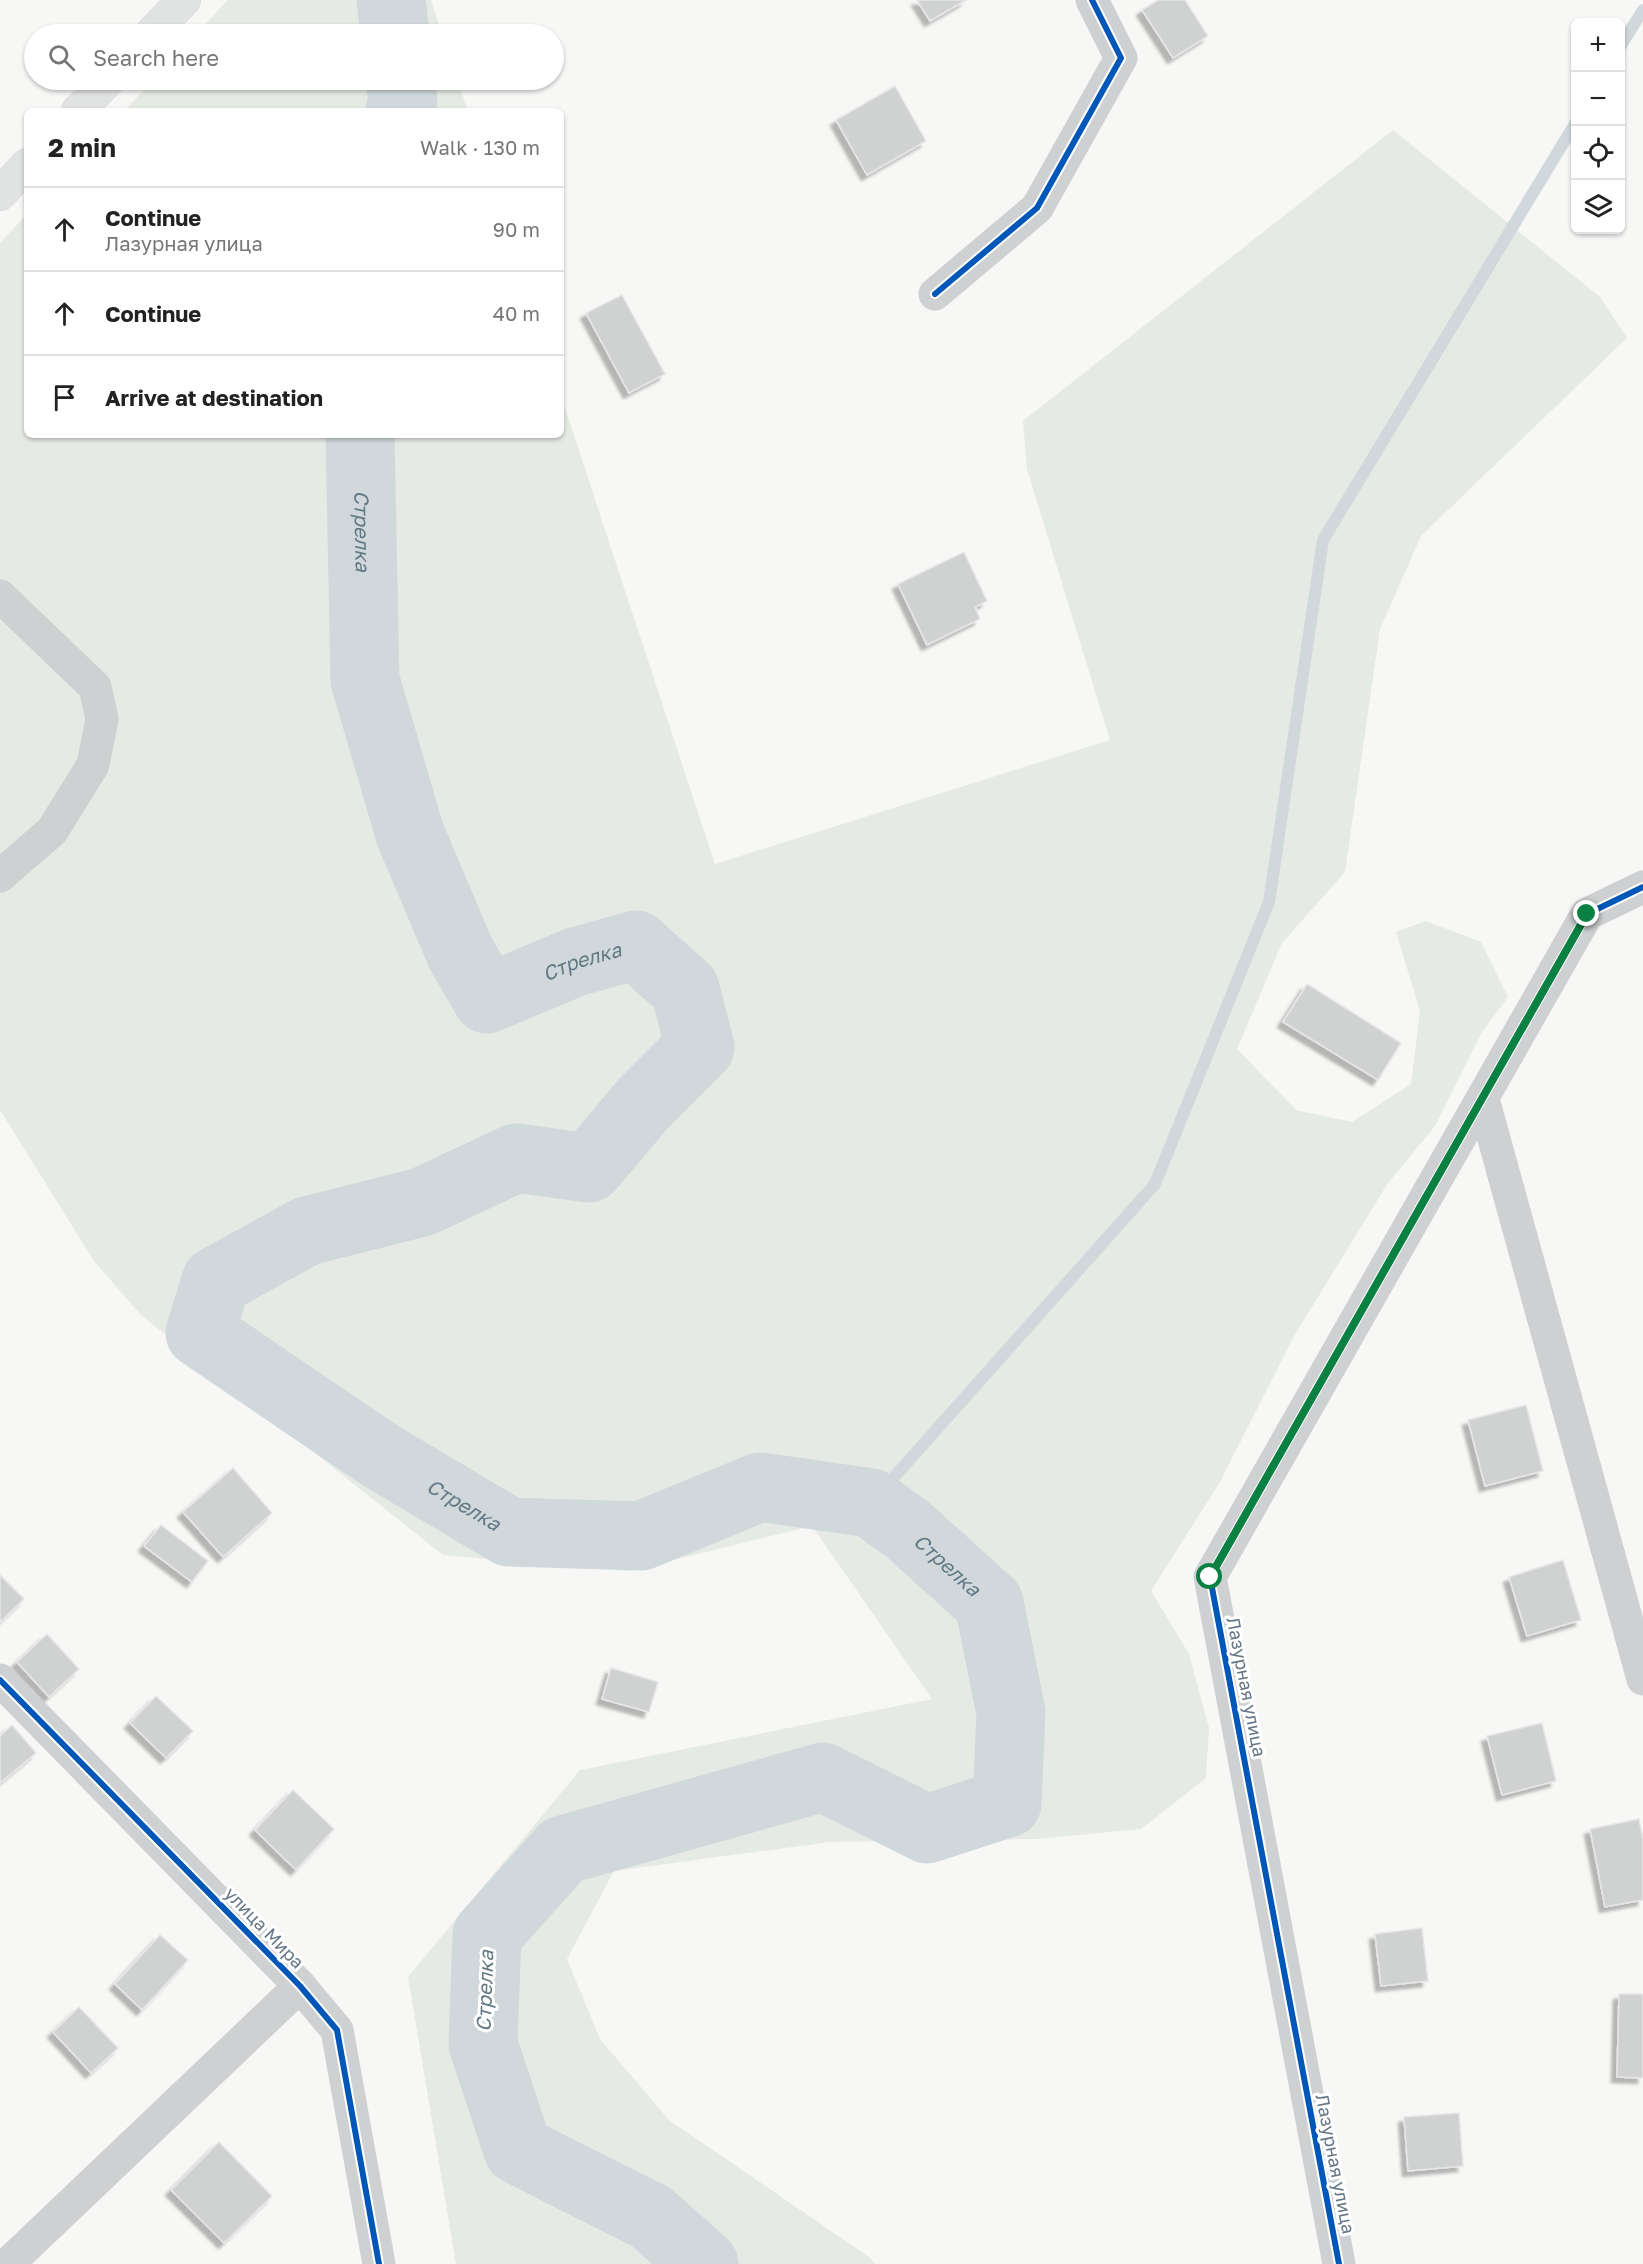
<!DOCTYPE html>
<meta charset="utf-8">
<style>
body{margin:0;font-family:"Golos Text",sans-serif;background:#f2f2f2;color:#222}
.controls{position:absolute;right:18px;top:18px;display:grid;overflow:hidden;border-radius:9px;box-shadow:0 2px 4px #0004}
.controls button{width:54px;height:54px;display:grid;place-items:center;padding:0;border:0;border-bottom:2px solid #e0e0e0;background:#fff;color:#222;font:30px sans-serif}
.stop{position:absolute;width:18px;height:18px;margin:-14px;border:4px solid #0b8043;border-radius:50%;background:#fff}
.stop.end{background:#0b8043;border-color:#fff;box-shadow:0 2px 6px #0008}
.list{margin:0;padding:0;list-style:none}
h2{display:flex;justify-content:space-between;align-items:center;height:78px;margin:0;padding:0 24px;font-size:26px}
h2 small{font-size:20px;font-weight:400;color:#767676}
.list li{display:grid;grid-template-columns:39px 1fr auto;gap:18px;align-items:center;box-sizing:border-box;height:84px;padding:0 24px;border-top:2px solid #e0e0e0}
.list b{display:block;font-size:22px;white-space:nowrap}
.list p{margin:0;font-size:20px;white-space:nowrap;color:#767676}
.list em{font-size:20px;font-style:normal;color:#767676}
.icon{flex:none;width:33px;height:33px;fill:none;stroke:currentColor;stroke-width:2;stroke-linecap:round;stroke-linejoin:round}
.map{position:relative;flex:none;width:1643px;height:2264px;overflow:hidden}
.search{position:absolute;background:#fff;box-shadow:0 2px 4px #0004;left:24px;top:24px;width:540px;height:66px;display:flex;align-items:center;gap:15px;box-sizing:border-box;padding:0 21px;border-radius:33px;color:#767676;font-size:22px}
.panel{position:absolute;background:#fff;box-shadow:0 2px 4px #0004;left:24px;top:108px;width:540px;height:330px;border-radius:9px}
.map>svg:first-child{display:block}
.green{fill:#e6eae4}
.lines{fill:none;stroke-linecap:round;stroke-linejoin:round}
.stream{stroke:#d0d8db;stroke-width:12}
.river{stroke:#d0d8db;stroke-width:69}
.building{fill:#d0d2d2;stroke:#e6e6e6;stroke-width:1.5;filter:url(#shadow)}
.major-casing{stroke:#d4d5d5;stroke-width:34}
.minor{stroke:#ced0d1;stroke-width:33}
.major{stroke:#e1e2e2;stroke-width:33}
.cycleway-casing{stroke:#fff;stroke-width:10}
.cycleway{stroke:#0057b8;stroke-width:6}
.route{stroke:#0b8043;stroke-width:8}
.labels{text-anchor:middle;stroke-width:6;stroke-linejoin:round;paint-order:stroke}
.street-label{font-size:18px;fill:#667887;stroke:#fff}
.water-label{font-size:20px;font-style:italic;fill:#627983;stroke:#fff}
</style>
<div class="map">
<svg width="1643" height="2264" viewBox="0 0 1643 2264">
<defs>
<filter id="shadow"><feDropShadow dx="-5.5" dy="5.5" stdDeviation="1.5" flood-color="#0004"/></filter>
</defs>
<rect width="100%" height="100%" fill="#f7f7f6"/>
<!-- green -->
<g class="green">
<polygon points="228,0 431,0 442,34 196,34"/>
<polygon points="153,80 457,80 468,111 124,111"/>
<polygon points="1393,130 1600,297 1627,338 1421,536 1380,629 1345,872 1282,943 1237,1049 1296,1110 1352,1122 1411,1084 1420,1011 1396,932 1426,921 1481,942 1508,997 1482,1032 1435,1126 1388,1183 1294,1336 1220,1482 1151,1591 1189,1654 1209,1728 1206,1778 1141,1829 1037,1839 830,1842 614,1871 567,1959 600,2039 669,2120 869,2257 875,2264 456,2264 408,1977 580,1770 932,1699 812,1526 628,1571 443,1555 141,1315 94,1261 0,1110 0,243 27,214 27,435 561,435 561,396 715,864 1110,740 1027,469 1023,421"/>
</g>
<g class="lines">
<!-- stream -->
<g class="stream">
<polyline points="1620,47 1643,10"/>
<polyline points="871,1503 1155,1184 1269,902 1323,540 1576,122"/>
</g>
<!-- river -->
<g class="river">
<polyline points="391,0 395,34"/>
<polyline points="400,111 403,101 400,80"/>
<path id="s1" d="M360,435L365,680L410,834L460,952L487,999L575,962L636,945L685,989L700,1047L644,1103L589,1168L516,1158L422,1202L307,1231L216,1281L200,1333L381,1456L509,1532L641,1536L760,1487L871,1503L907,1529L989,1603L1011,1713L1007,1803L927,1829L823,1777L563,1850L487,1935L483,2044L518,2150L651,2217L704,2264"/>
</g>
</g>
<!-- building -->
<g class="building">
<polygon points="917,0 966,0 930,21"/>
<polygon points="1158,0 1185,0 1208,36 1173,58 1142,10"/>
<polygon points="895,86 926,141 867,175 836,120"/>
<polygon points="622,295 665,374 629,393 586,313"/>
<polygon points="964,552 987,601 975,607 980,619 927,645 898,584"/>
<polygon points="1307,984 1401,1043 1378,1080 1283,1022"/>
<polygon points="1526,1405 1543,1471 1485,1486 1468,1420"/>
<polygon points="233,1468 272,1513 223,1557 183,1512"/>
<polygon points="161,1525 208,1561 192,1582 144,1546"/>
<polygon points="1563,1560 1581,1620 1527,1636 1509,1577"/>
<polygon points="0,1575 24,1599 0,1622"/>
<polygon points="47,1634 79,1669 49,1697 17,1662"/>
<polygon points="611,1668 658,1682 649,1712 602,1699"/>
<polygon points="156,1696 193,1731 166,1758 130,1723"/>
<polygon points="1542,1723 1556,1781 1502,1795 1487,1736"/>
<polygon points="12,1725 36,1753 0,1783 0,1736"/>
<polygon points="293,1790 334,1829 296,1870 255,1830"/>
<polygon points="1639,1819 1643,1839 1643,1900 1605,1907 1590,1829"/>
<polygon points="1422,1928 1428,1981 1381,1986 1375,1934"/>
<polygon points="160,1935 188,1960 142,2010 115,1984"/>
<polygon points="1619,1994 1643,1994 1643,2078 1617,2077"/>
<polygon points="79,2007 118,2048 91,2073 53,2032"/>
<polygon points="1459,2113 1463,2166 1408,2171 1404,2117"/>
<polygon points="219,2142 272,2196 224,2243 171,2190"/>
</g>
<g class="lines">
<defs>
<g id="major">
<polyline points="151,34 184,0"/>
<polyline points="78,111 108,80"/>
<polyline points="0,194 27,165"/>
</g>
</defs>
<!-- major casing -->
<use href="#major" class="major-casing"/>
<!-- minor -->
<g class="minor">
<polyline points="935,294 1037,208 1121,58 1092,0"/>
<polyline points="0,596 95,687 102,719 93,765 52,831 0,876"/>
<polyline points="1483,1099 1643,1679"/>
<polyline points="0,1680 300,1986 337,2030 379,2264"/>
<polyline points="8,2264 300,1986"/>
<polyline points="1339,2264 1210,1577 1587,914 1643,887"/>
</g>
<!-- major -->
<use href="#major" class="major"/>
<defs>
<g id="cycleway">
<polyline points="935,294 1037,208 1121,58 1092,0"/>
<polyline points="0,1680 300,1986 337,2030 379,2264"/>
<polyline points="1339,2264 1210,1577 1587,914 1643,887"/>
</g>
</defs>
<!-- cycleway casing -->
<use href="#cycleway" class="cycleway-casing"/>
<!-- cycleway -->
<use href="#cycleway" class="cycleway"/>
</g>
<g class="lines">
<!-- route -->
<polyline class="route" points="1210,1577 1587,914"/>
</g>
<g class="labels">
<!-- street labels -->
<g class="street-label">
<text transform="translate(1246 1687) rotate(79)" y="6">Лазурная улица</text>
<text transform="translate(264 1928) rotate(46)" y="6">улица Мира</text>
<text transform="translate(1335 2164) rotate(79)" y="6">Лазурная улица</text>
</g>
<!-- water labels -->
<g class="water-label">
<text dy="7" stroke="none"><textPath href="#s1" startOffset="96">Стрелка</textPath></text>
<text dy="7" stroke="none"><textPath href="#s1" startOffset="690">Стрелка</textPath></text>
<text dy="7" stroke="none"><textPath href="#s1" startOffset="1806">Стрелка</textPath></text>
<text dy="7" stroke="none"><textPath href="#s1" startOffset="2330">Стрелка</textPath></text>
<text transform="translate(485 1991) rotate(-88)" y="7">Стрелка</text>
</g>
</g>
</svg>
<div class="controls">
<button>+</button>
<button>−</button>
<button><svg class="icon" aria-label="locate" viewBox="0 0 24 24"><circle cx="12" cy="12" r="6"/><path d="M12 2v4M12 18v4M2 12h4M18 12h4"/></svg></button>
<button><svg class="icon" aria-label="layers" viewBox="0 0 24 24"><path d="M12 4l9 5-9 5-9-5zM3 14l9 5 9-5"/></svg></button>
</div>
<div class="stop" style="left:1210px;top:1577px"></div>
<div class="stop end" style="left:1587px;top:914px"></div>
<div class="search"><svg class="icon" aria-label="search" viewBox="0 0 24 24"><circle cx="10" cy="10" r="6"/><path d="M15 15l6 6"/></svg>Search here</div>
<section class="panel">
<h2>2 min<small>Walk · 130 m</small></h2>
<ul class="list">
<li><svg class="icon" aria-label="ahead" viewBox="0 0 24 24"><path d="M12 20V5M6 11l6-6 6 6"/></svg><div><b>Continue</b><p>Лазурная улица</p></div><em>90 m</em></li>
<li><svg class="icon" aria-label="ahead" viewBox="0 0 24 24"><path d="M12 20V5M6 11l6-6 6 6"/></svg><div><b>Continue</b></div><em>40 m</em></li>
<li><svg class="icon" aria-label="arrive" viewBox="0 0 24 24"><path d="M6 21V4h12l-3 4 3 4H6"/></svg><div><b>Arrive at destination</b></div></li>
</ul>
</section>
</div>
